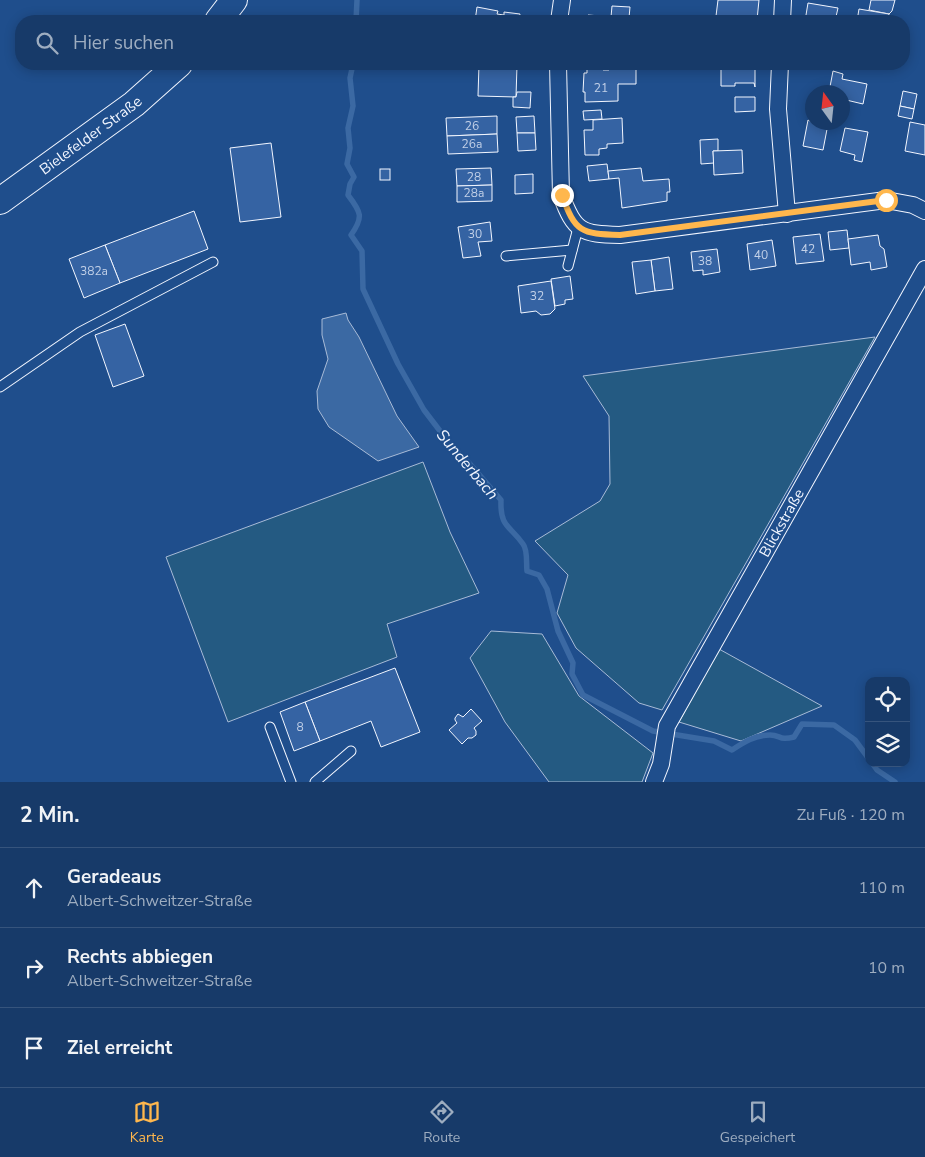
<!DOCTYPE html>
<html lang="de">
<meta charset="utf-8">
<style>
body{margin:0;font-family:"Nunito Sans",sans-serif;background:#244571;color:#f1f3f6}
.controls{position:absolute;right:15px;bottom:15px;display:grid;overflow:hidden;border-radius:10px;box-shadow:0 2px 12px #0003}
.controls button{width:45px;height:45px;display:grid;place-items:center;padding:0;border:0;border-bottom:1px solid #36547d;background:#173a69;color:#f1f3f6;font:25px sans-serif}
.compass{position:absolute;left:805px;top:85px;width:45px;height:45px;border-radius:50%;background:#173a69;box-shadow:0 2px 12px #0003;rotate:345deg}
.stop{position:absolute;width:15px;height:15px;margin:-11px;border:4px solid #ffb74d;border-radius:50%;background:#fff}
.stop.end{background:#ffb74d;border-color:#fff;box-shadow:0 1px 5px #0008}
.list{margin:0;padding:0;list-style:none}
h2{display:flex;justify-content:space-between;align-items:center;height:65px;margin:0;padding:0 20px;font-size:21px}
h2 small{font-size:16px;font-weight:400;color:#9eadc0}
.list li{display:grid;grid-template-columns:32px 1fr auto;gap:15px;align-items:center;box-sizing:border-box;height:80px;padding:0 20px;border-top:1px solid #36547d}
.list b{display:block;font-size:19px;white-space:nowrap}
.list p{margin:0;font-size:16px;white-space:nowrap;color:#9eadc0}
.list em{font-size:16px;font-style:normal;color:#9eadc0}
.icon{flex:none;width:28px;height:28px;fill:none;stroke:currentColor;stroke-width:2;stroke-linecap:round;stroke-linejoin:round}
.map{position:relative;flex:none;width:925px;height:782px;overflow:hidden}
.search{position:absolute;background:#173a69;box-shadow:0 2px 12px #0003;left:15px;right:15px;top:15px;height:55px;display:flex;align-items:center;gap:12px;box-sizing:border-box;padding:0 18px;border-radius:20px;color:#9eadc0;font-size:19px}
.sheet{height:305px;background:#173a69}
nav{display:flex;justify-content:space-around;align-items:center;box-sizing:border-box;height:70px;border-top:1px solid #36547d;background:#173a69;font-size:14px;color:#9eadc0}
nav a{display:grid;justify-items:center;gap:2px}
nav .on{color:#ffb74d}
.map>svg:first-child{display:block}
.green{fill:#245a82;stroke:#a8bbd7}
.water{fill:#3b69a3;stroke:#a8bbd7}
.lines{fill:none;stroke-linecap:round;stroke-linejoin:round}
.stream{stroke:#3b69a3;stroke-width:5.5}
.building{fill:#3563a3;stroke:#f2f6ff}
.lane-casing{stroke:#f2f6ff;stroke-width:11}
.street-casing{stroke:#f2f6ff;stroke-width:18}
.primary-casing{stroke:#f2f6ff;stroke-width:28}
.lane{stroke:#1f4e8c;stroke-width:9}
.street{stroke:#1f4e8c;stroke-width:16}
.primary{stroke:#1f4e8c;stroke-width:26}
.route{stroke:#ffb74d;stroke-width:6}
.labels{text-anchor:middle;stroke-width:4;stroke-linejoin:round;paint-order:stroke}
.number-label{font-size:12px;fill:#c3d1e8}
.street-label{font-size:15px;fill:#f2f6ff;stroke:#1f4e8c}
.water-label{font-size:16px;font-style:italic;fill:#f2f6ff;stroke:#1f4e8c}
</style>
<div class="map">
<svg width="925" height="782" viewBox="0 0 925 782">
<rect width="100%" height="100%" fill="#1f4e8c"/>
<!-- green -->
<g class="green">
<polygon points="875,337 662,710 639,703 576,648 557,613 568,575 535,541 600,501 610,484 609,416 583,376"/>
<polygon points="423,462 450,532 479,593 387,624 397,657 228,722 166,557"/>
<polygon points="491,631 542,634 579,696 653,753 642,782 549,782 505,722 470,658"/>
<polygon points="719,649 822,706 741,741 679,722"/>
</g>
<!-- water -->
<polygon class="water" points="346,313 348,320 359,337 397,416 419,447 378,461 329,427 318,409 317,391 328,359 322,335 322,319"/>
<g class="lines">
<!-- stream -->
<g class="stream">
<polyline points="356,21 357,0"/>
<path d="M353,64L350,78L353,106L348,128L350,148L347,164L354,177L350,184L348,195C361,212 364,217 351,235L362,251L363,289L398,364L424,410L453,448L470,464L501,500C500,528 510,525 523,544C528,550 526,564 527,571L539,575L547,589L558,631L573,663L572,674L583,695L653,731L714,741L732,750C744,742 755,735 770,735C781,735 779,741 794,737L802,724L834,725L855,740L869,759"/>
<polyline points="872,763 877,770 895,782"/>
</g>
</g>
<!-- building -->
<g class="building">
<polygon points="718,0 759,0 757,20 716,16"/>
<polygon points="871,0 895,0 892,11 889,14 869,10"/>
<polygon points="808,3 838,8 835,21 805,21"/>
<polygon points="612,6 630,7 629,18 611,17"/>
<polygon points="477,7 498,11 497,14 504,15 504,12 520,14 519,21 475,21"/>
<polygon points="859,9 889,14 888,21 857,21"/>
<polygon points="588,15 625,18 624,21 587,21"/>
<polygon points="479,64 517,65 516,97 478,96"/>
<polygon points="721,64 755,64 755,87 754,83 735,83 735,86 721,86"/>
<polygon points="587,66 603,66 603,70 609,70 609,66 616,67 616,69 636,69 636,84 618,84 618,101 585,102 585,92 583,92 584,73 587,73"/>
<polygon points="833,71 843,74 842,79 867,84 863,104 842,99 842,92 829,92"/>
<polygon points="903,91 917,94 914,109 900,106"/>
<polygon points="517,92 531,92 530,108 513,107 513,97 516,97"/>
<polygon points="735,97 755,97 755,111 735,112"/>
<polygon points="900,106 914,109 912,119 898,116"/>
<polygon points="601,110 602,119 584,120 583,111"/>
<polygon points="497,116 497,134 447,136 446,118"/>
<polygon points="534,116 535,133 517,133 516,117"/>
<polygon points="622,118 623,143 607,144 607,148 599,149 599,155 585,155 584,130 593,130 593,120"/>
<polygon points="808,120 812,122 828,124 823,150 803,146"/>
<polygon points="910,122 925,125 925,155 905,151"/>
<polygon points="845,128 868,132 862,162 854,160 855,155 840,151"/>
<polygon points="517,133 535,133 536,150 518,151"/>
<polygon points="497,134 498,152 448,154 447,136"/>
<polygon points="718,139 718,151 713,151 714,163 701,164 700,140"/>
<polygon points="271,143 281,217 240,222 230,148"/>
<polygon points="742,150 743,173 714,175 713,151"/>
<polygon points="607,164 609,179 589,181 587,166"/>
<polygon points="491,168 492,185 457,186 456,169"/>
<polygon points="641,168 643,181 669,179 670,192 667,192 667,201 622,208 619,178 609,179 608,171"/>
<rect x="380" y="169" width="10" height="11"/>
<polygon points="533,174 533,193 515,194 515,175"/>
<polygon points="492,185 492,201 457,202 457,186"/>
<polygon points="194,211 208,249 120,283 105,245"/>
<polygon points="490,222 492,241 478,242 481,256 463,258 458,227"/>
<polygon points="847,230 849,248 830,250 828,232"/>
<polygon points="820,234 824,261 796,264 793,237"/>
<polygon points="878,235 880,246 884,249 887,267 871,270 870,262 851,265 848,239"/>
<polygon points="772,240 776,266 750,270 747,244"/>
<polygon points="105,245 120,283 84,298 69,259"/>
<polygon points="717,249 720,272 703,275 703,270 693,271 691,252"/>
<polygon points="669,257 673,289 655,291 651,260"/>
<polygon points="651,260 655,291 636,294 632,262"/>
<polygon points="570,276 573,299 565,300 565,304 555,306 551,279"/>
<polygon points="551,281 555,309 550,314 541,315 536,311 521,313 518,286"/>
<polygon points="125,324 144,376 113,387 95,335"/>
<polygon points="395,668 420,732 381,747 371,721 320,741 305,702"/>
<polygon points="305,702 320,741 294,751 280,712"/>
<polygon points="471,709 482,721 474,728 476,731 476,735 472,738 468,738 462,744 449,730 457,723 455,720 455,718 458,714 463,717"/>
</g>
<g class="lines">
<defs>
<g id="lane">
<polyline points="506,256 572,250"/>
<polyline points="568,266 578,228"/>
<polyline points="0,387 80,332 213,262"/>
<polyline points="270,727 291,782"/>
<polyline points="315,782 351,751"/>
</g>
<g id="street">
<polyline points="559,21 562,0"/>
<polyline points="782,21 783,0"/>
<path d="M558,64L561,195C575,232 581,234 620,235L886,200L913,205L925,211"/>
<polyline points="780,64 778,109 787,214"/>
<path id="s1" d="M654,782L661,764L667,726L925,269"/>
</g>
<g id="primary">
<polyline points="218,21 234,0"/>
<path id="s2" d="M0,201L134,104L179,64"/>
</g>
</defs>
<!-- lane casing -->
<use href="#lane" class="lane-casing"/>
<!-- street casing -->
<use href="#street" class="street-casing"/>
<!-- primary casing -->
<use href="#primary" class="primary-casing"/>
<!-- lane -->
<use href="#lane" class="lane"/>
<!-- street -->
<use href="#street" class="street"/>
<!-- primary -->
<use href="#primary" class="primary"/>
</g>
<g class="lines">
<!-- route -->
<path class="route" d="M562,195C575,232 581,234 620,235L886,200"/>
</g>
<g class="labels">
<!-- number labels -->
<g class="number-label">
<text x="601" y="92">21</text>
<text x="472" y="130">26</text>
<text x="472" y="148">26a</text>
<text x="474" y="181">28</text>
<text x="474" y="197">28a</text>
<text x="475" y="238">30</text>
<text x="808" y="253">42</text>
<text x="761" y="259">40</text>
<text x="705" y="265">38</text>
<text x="94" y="275">382a</text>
<text x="537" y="300">32</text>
<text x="300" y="731">8</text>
</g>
<!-- street labels -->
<g class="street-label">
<text dy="5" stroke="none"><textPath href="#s2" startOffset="112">Bielefelder Straße</textPath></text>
<text dy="5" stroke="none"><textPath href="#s1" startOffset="291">Blickstraße</textPath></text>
</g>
<!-- water labels -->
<g class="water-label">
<text transform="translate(468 464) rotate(50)" y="6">Sunderbach</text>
</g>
</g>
</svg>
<div class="controls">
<button><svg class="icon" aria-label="locate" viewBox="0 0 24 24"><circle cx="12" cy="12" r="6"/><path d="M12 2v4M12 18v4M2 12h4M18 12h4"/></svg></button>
<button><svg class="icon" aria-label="layers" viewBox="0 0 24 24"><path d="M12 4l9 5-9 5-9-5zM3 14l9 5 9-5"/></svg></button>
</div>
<svg class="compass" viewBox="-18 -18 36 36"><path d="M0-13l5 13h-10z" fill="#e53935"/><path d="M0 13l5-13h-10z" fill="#9eadc0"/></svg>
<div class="stop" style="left:886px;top:200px"></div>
<div class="stop end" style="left:562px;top:195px"></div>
<div class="search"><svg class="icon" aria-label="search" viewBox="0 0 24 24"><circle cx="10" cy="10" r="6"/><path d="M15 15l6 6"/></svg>Hier suchen</div>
</div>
<section class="sheet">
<h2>2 Min.<small>Zu Fuß · 120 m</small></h2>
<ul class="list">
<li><svg class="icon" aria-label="ahead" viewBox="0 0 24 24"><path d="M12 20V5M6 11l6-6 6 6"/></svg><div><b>Geradeaus</b><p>Albert-Schweitzer-Straße</p></div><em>110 m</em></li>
<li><svg class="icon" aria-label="right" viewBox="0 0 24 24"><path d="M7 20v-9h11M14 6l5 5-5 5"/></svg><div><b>Rechts abbiegen</b><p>Albert-Schweitzer-Straße</p></div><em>10 m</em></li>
<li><svg class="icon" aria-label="arrive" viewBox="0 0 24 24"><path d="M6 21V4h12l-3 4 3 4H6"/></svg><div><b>Ziel erreicht</b></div></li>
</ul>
</section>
<nav>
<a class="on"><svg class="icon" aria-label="map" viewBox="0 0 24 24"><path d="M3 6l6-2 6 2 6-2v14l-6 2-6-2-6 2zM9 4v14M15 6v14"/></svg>Karte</a>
<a><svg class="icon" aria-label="directions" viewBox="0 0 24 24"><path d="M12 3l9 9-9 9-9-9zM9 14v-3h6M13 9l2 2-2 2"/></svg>Route</a>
<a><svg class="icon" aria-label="saved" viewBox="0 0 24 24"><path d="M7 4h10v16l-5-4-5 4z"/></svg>Gespeichert</a>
</nav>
